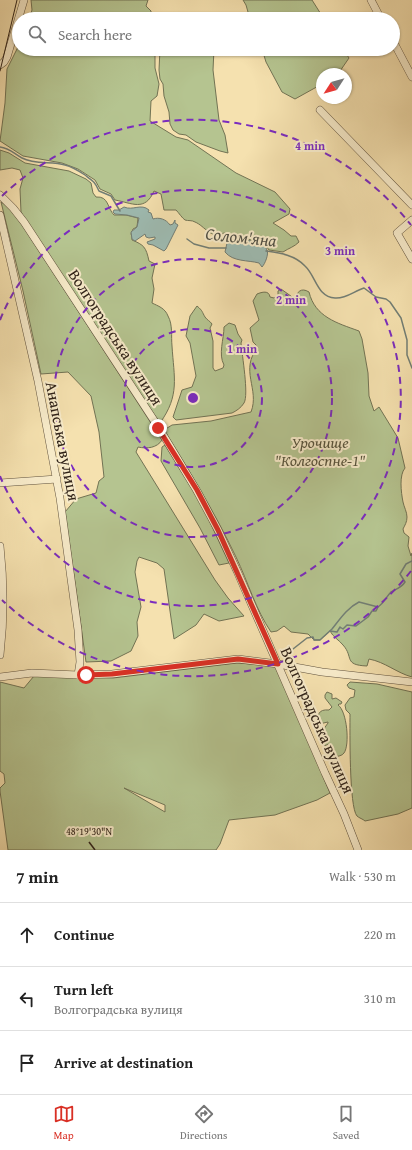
<!DOCTYPE html>
<meta charset="utf-8">
<style>
body{margin:0;font-family:"Gentium Book Plus",serif;background:#f6f6f6;color:#222}
.compass{position:absolute;left:316px;top:68px;width:36px;height:36px;border-radius:50%;background:#fff;box-shadow:0 1px 3px #0004;rotate:234deg}
.stop{position:absolute;width:12px;height:12px;margin:-9px;border:3px solid #d93025;border-radius:50%;background:#fff}
.stop.end{background:#d93025;border-color:#fff;box-shadow:0 1px 4px #0008}
.list{margin:0;padding:0;list-style:none}
h2{display:flex;justify-content:space-between;align-items:center;height:52px;margin:0;padding:0 16px;font-size:17px}
h2 small{font-size:13px;font-weight:400;color:#767676}
.list li{display:grid;grid-template-columns:26px 1fr auto;gap:12px;align-items:center;box-sizing:border-box;height:64px;padding:0 16px;border-top:1px solid #e0e0e0}
.list b{display:block;font-size:15px;white-space:nowrap}
.list p{margin:0;font-size:13px;white-space:nowrap;color:#767676}
.list em{font-size:13px;font-style:normal;color:#767676}
.icon{flex:none;width:22px;height:22px;fill:none;stroke:currentColor;stroke-width:2;stroke-linecap:round;stroke-linejoin:round}
.map{position:relative;flex:none;width:412px;height:850px;overflow:hidden}
.search{position:absolute;background:#fff;box-shadow:0 1px 3px #0004;left:12px;right:12px;top:12px;height:44px;display:flex;align-items:center;gap:10px;box-sizing:border-box;padding:0 14px;border-radius:22px;color:#767676;font-size:15px}
.sheet{height:244px;background:#fff}
nav{display:flex;justify-content:space-around;align-items:center;box-sizing:border-box;height:56px;border-top:1px solid #e0e0e0;background:#fff;font-size:11px;color:#767676}
nav a{display:grid;justify-items:center;gap:2px}
nav .on{color:#d93025}
.map>svg:first-child{display:block}
.green{fill:#b5c490;stroke:#727354;fill-rule:evenodd}
.water{fill:#9ebcb3;stroke:#727e75}
.lines{fill:none;stroke-linecap:round;stroke-linejoin:round}
.stream{stroke:#727e75;stroke-width:1.5}
.minor-casing{stroke:#60523e;stroke-width:8}
.minor{stroke:#f8eccb;stroke-width:7}
.tram{stroke:#2f2218;stroke-width:1}
.route{stroke:#d93025;stroke-width:5}
.ticks{fill:none;stroke:#2f2218;stroke-width:1.5}
.ring{fill:none;stroke:#7b2cbf;stroke-width:2;stroke-dasharray:7 5}
.labels{text-anchor:middle;stroke-width:4;stroke-linejoin:round;paint-order:stroke}
.street-label{font-size:16px;fill:#2f2218;stroke:#f8eccb}
.park-label{font-size:16px;font-style:italic;fill:#57533c;stroke:#f8eccb}
.water-label{font-size:17px;font-style:italic;fill:#505046;stroke:#f8eccb}
.ticks-label{font-size:10px;text-anchor:middle;fill:#2f2218;stroke:#f8eccb;stroke-width:4;stroke-linejoin:round;paint-order:stroke}
.centre{fill:#7b2cbf;stroke:#f8eccb;stroke-width:2}
.ring-label{font-size:12px;text-anchor:middle;font-weight:bold;fill:#7b2cbf;stroke:#f8eccb;stroke-width:4;stroke-linejoin:round;paint-order:stroke}
</style>
<div class="map">
<svg width="412" height="850" viewBox="0 0 412 850">
<rect width="100%" height="100%" fill="#f5e1af"/>
<filter id="stains"><feTurbulence type="fractalNoise" baseFrequency=".005" numOctaves="4"/><feColorMatrix values="0 0 0 0 .2 0 0 0 0 .09 0 0 0 0 .02 0 0 0 .5 -.17"/></filter>
<radialGradient id="worn" r=".72"><stop offset=".6" stop-color="#630" stop-opacity="0"/><stop offset="1" stop-color="#630" stop-opacity=".3"/></radialGradient>
<!-- green -->
<g class="green">
<polygon points="31,0 148,0 146,6 151,11 151,19 29,19 32,10"/>
<polygon points="243,0 312,0 324,19 250,19 246,5"/>
<path d="M19,45V49H155V68L159,84L157,96L151,101L150,121L176,137L188,140L236,173L275,192L290,209L289,214L273,223L284,230L291,236H296L299,242C294,247 289,248 283,252L269,250L263,242V238H258L254,242L247,238L224,233C211,240 205,226 195,222C192,220 188,221 185,220C182,218 179,213 176,210H164L161,194L154,191C145,212 132,203 115,200L111,194L100,189L95,180L78,169L62,163L23,156L0,141L5,103L7,69Z"/>
<polygon points="160,49 214,49 213,70 219,120 225,135 228,153 220,151 196,142 186,135 179,134 173,130 170,124 169,112 164,96 163,84 160,79 159,70"/>
<polygon points="262,49 343,49 349,58 338,74 322,74 322,84 295,99 282,92 266,62"/>
<path d="M0,150L9,153L25,163L69,171L86,179L91,183L93,193L96,197C109,196 107,208 114,215H126L138,218L137,227L133,229L131,234L132,236V240C144,245 146,247 149,261L155,264L152,278L154,289L152,303C158,306 165,308 168,316C173,325 171,336 172,346C174,378 180,395 160,423L48,257L21,212L20,189L23,178L20,170L12,168L0,170Z"/>
<path d="M1,202L9,207L17,217L162,440C157,448 147,449 138,447L136,452L215,580L228,598L244,616L219,621L204,614L196,625L174,639L164,569L157,563L139,557L137,561L135,572L141,607L137,622L138,636L131,651L111,661L86,662L65,512L76,499L96,493L99,481L104,477L99,432L91,396L68,372L41,374L23,291Z"/>
<path d="M281,289L295,299C297,292 301,287 309,292C315,317 337,323 359,331L362,339L368,373L369,396L374,411L379,407L398,438L405,468C399,475 401,492 403,502C404,507 407,512 407,517C407,522 405,525 403,529L404,533L409,537L408,546L411,556L412,553V677C397,673 385,662 369,659L367,666C343,665 354,657 343,645C339,640 333,637 330,631L320,640H314L308,634L291,632L284,626L277,631L271,632C256,610 248,582 236,557C215,513 190,472 164,430L172,425L211,421L251,412C260,389 239,370 258,347L253,342L250,328L259,320L253,301L257,294C262,292 269,290 270,297L274,298L278,295V291Z"/>
<path d="M197,306C203,311 202,312 205,317C207,320 210,321 212,324L210,328L213,341V368L215,371L223,368L224,365C218,354 224,339 224,327L229,323L235,325L238,334L242,340L241,343C242,355 249,395 244,403C241,408 236,411 232,413L176,420L173,417L182,390L192,387L196,376L190,343L186,336L190,316Z"/>
<polygon points="165,445 202,505 229,563 219,565 200,528 161,461 162,447"/>
<path d="M237,663L277,666L330,793L317,800L275,815L229,820L220,844L216,850H8L0,791V788L5,783L4,774L0,771V682L24,688L34,676L113,678ZM124,788L165,805V812Z"/>
<path d="M350,682L377,684L412,692V808L398,814L365,821C363,819 359,818 357,816C349,807 350,730 350,714L346,710L345,705L350,698L354,697L355,690L349,688L347,685Z"/>
<path d="M327,692L332,694V699L336,698L342,702L341,704H339L338,705C347,711 350,745 344,753C342,756 338,756 335,757L329,748V744L324,746V744L326,739L323,737V730L328,723V722L319,724C317,715 318,709 329,710L332,707L325,698V695Z"/>
</g>
<!-- water -->
<g class="water">
<path d="M124,207C133,211 141,203 149,210L148,212L151,213L153,219C159,217 166,219 170,225L173,224L175,220V223L178,225L166,249L164,251L153,245L148,244L147,242L155,239V237L149,238L146,237L145,234L135,241L132,239L131,232L137,227L139,218L127,215L115,214L113,212L114,210H119Z"/>
<path d="M243,238L253,242L259,239H263L259,243C261,244 266,246 267,250C269,254 265,264 262,267L259,263C248,260 233,262 225,252L227,243L232,239Z"/>
</g>
<g class="lines">
<!-- stream -->
<g class="stream">
<path d="M0,147C10,148 14,154 22,158C35,165 52,161 65,165C73,167 79,171 85,175C93,181 95,182 99,191L111,196L120,211"/>
<polyline points="187,239 194,244 209,248 226,248"/>
<path d="M266,251C280,253 295,255 305,266C316,276 317,297 335,298C346,299 354,291 364,288L376,297L386,299L390,302L401,318L407,340V355L412,368"/>
<polyline points="330,631 337,632 340,627 343,629 347,625 356,626 368,617 372,611 376,611 378,607"/>
<path d="M293,649L307,638L313,637L314,640H320C324,636 328,633 332,629C340,619 347,608 359,602L378,607C384,603 386,597 391,592C396,589 401,588 405,582L400,574L406,564L412,561"/>
</g>
<defs>
<g id="minor">
<polyline points="371,0 381,19"/>
<polyline points="393,41 412,77"/>
<polyline points="0,65 4,62 7,57 24,0"/>
<polyline points="320,110 412,205"/>
<polyline points="0,195 13,208 24,222 159,428 197,491 218,530 237,571 325,773 344,814 358,850"/>
<polyline points="0,215 38,381 60,498 78,630 80,662 78,675"/>
<polyline points="412,220 397,233 412,259"/>
<polyline points="0,483 57,479"/>
<path d="M0,546C4,582 4,620 0,655"/>
<polyline points="0,677 32,673 78,675 112,674 238,659 278,664 322,672 412,682"/>
</g>
</defs>
<!-- minor casing -->
<use href="#minor" class="minor-casing"/>
<!-- minor -->
<use href="#minor" class="minor"/>
<!-- tram -->
<polyline class="tram" points="0,71 17,0"/>
</g>
<g class="lines">
<!-- route -->
<polyline class="route" points="86,675 112,674 238,659 278,664 218,530 197,490 158,428"/>
</g>
<!-- ticks -->
<path class="ticks" d="M89,842L95,850"/>
<!-- distance rings -->
<g class="ring">
<circle cx="193" cy="398" r="69"/>
<circle cx="193" cy="398" r="139"/>
<path d="M0 320A208 208 0 1 1 0 476"/>
<path d="M411 571A278 278 0 0 1 2 600M2 196A278 278 0 0 1 411 225"/>
</g>
<g class="labels">
<!-- street labels -->
<g class="street-label">
<text transform="translate(116 337) rotate(57)" y="6">Волгоградська вулиця</text>
<text transform="translate(63 441) rotate(79)" y="6">Анапська вулиця</text>
<text transform="translate(318 720) rotate(66)" y="6">Волгоградська вулиця</text>
</g>
<!-- park labels -->
<g class="park-label">
<text x="320" y="448">Урочище<tspan x="320" dy="18">"Колгоспне-1"</tspan></text>
</g>
<!-- water labels -->
<g class="water-label">
<text transform="translate(241 237) rotate(6)" y="6">Солом'яна</text>
</g>
</g>
<g class="ticks-label">
<text x="89" y="835">48°19'30"N</text>
</g>
<circle cx="193" cy="398" r="6" class="centre"/>
<g class="ring-label">
<text x="310" y="150">4 min</text>
<text x="340" y="255">3 min</text>
<text x="291" y="304">2 min</text>
<text x="242" y="353">1 min</text>
</g>
<rect width="100%" height="100%" filter="url(#stains)"/>
<rect width="100%" height="100%" fill="url(#worn)"/>
</svg>
<svg class="compass" viewBox="-18 -18 36 36"><path d="M0-13l5 13h-10z" fill="#e53935"/><path d="M0 13l5-13h-10z" fill="#767676"/></svg>
<div class="stop" style="left:86px;top:675px"></div>
<div class="stop end" style="left:158px;top:428px"></div>
<div class="search"><svg class="icon" aria-label="search" viewBox="0 0 24 24"><circle cx="10" cy="10" r="6"/><path d="M15 15l6 6"/></svg>Search here</div>
</div>
<section class="sheet">
<h2>7 min<small>Walk · 530 m</small></h2>
<ul class="list">
<li><svg class="icon" aria-label="ahead" viewBox="0 0 24 24"><path d="M12 20V5M6 11l6-6 6 6"/></svg><div><b>Continue</b></div><em>220 m</em></li>
<li><svg class="icon" aria-label="left" viewBox="0 0 24 24"><path d="M17 20v-9H6M10 6l-5 5 5 5"/></svg><div><b>Turn left</b><p>Волгоградська вулиця</p></div><em>310 m</em></li>
<li><svg class="icon" aria-label="arrive" viewBox="0 0 24 24"><path d="M6 21V4h12l-3 4 3 4H6"/></svg><div><b>Arrive at destination</b></div></li>
</ul>
</section>
<nav>
<a class="on"><svg class="icon" aria-label="map" viewBox="0 0 24 24"><path d="M3 6l6-2 6 2 6-2v14l-6 2-6-2-6 2zM9 4v14M15 6v14"/></svg>Map</a>
<a><svg class="icon" aria-label="directions" viewBox="0 0 24 24"><path d="M12 3l9 9-9 9-9-9zM9 14v-3h6M13 9l2 2-2 2"/></svg>Directions</a>
<a><svg class="icon" aria-label="saved" viewBox="0 0 24 24"><path d="M7 4h10v16l-5-4-5 4z"/></svg>Saved</a>
</nav>
